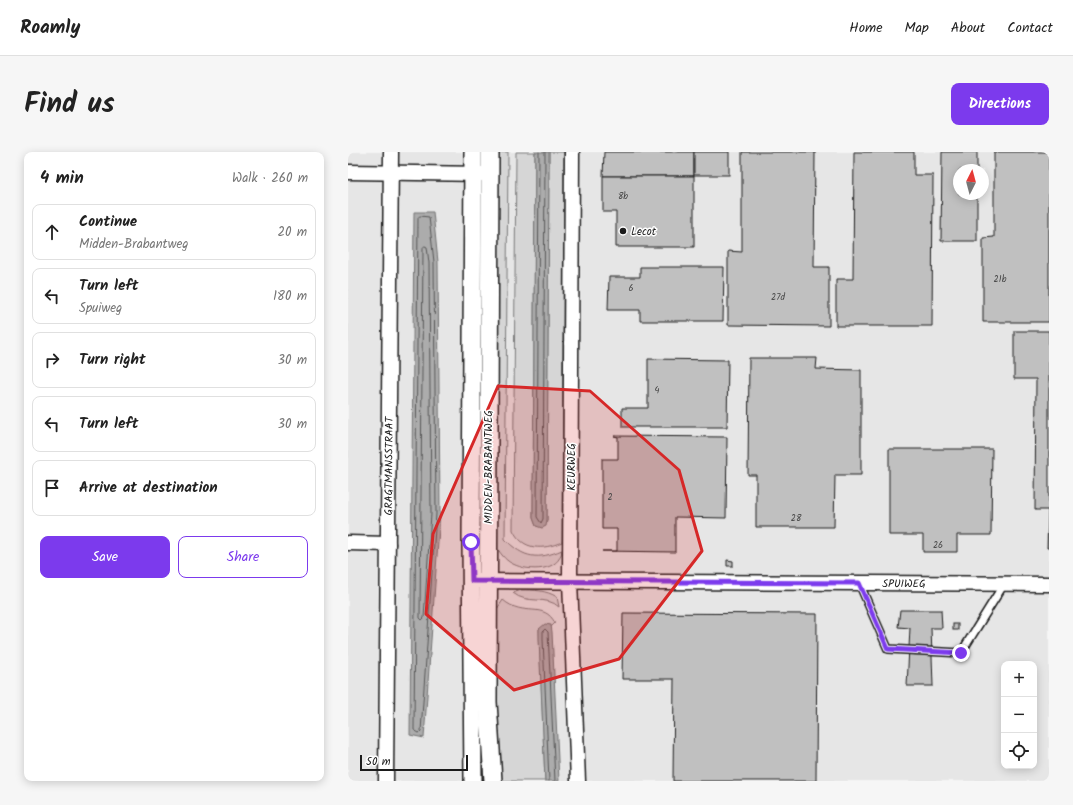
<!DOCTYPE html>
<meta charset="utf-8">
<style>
body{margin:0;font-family:Kalam,sans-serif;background:#f6f6f6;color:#222}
.controls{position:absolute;right:12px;bottom:12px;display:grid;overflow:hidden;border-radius:8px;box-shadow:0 2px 10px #0003}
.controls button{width:36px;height:36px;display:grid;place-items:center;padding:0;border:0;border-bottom:1px solid #e0e0e0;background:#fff;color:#222;font:20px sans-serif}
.compass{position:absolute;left:605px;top:12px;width:36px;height:36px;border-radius:50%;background:#fff;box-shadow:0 2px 10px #0003;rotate:6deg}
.scale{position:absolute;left:12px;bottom:10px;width:108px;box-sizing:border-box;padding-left:4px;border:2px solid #1c1c1c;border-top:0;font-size:11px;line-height:14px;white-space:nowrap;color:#1c1c1c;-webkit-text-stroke:3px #fff;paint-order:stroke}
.stop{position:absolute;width:12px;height:12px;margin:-9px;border:3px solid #7c3aed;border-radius:50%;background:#fff}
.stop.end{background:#7c3aed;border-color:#fff;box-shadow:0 1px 4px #0008}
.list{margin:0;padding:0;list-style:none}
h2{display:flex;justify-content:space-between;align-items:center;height:52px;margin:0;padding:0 16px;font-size:17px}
h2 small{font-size:13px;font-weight:400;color:#767676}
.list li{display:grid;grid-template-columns:26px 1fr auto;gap:12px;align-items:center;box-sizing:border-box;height:56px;margin:0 8px 8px;padding:0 8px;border:1px solid #e0e0e0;border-radius:8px}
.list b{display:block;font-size:15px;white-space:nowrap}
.list p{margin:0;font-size:13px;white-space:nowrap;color:#767676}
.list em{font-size:13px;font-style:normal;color:#767676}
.actions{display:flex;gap:8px;padding:12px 16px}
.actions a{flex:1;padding:9px 0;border:1px solid #7c3aed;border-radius:8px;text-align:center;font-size:14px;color:#7c3aed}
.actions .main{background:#7c3aed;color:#fff}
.icon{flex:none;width:22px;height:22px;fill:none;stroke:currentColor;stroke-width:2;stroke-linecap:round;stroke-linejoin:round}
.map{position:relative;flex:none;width:701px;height:629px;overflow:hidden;border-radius:8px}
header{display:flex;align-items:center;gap:24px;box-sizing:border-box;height:56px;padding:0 20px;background:#fff;border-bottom:1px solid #e0e0e0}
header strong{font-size:19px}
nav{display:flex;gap:22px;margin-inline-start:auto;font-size:14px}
.intro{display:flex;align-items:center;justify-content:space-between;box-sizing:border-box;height:96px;padding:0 24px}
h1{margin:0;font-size:28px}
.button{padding:10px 18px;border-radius:8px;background:#7c3aed;color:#fff;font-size:14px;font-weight:700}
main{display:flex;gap:24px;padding:0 24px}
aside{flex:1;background:#fff;border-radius:8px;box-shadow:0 2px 10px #0003}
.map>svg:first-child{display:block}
.built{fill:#e6e6e6;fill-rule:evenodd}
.green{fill:#d6d6d6;stroke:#797979}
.water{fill:#acacac;stroke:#727272}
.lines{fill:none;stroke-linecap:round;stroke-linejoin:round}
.shore{stroke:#565656;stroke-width:1}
.building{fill:#c0c0c0;stroke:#1c1c1c}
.service-casing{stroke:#1c1c1c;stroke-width:10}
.minor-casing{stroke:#1c1c1c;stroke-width:17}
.tertiary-casing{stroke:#1c1c1c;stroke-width:20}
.service{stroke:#fff;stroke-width:7}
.minor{stroke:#fff;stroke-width:14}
.tertiary{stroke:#fff;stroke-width:17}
.route{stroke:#7c3aed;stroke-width:5}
.marked{fill:#d62828;fill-opacity:0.2;stroke:#d62828;stroke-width:3;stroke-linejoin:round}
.poi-dot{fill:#1c1c1c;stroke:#fff;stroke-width:1.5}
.labels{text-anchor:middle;stroke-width:3;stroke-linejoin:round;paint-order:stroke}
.number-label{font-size:9px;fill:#454545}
.poi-label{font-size:11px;fill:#1c1c1c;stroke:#fff;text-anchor:start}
.street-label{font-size:11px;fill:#1c1c1c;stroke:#fff}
</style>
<header>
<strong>Roamly</strong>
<nav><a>Home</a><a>Map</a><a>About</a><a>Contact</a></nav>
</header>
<div class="intro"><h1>Find us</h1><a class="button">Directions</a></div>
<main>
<aside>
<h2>4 min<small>Walk · 260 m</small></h2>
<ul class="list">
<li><svg class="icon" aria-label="ahead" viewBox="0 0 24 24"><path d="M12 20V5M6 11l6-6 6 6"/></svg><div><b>Continue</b><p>Midden-Brabantweg</p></div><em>20 m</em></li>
<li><svg class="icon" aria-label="left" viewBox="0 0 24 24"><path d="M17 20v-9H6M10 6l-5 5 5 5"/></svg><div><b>Turn left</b><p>Spuiweg</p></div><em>180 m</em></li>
<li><svg class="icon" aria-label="right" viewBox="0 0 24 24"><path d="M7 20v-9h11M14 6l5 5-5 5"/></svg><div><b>Turn right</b></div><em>30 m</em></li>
<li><svg class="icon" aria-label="left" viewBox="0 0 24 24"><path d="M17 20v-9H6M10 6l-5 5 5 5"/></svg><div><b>Turn left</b></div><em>30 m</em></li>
<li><svg class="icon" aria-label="arrive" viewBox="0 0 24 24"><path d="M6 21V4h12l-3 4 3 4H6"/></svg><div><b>Arrive at destination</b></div></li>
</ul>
<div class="actions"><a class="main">Save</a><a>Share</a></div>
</aside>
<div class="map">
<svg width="701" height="629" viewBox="0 0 701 629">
<rect width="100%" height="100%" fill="#f6f6f6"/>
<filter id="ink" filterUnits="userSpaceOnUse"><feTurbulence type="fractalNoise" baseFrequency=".025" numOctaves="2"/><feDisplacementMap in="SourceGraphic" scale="8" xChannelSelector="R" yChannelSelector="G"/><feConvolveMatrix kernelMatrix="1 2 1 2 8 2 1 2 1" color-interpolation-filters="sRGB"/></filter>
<g filter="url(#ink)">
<!-- built -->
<path class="built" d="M0,0H701V629H0ZM611,18H635V42H611ZM656,512H686V614H656Z"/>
<!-- green -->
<g class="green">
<path d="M146,0H160L157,387C176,407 190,408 214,398C212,420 181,420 165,412C156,408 151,399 146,391Z"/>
<path d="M168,0H187L185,366L188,374L199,368L201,0H216L214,390C195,398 175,399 165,378Z"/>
<path d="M173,438C186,438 198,438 209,445L211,455C199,443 179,453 165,441Z"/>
<path d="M155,448C176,466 196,449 207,471L203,475L191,477L197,629H154L148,575L145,463Z"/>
</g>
<!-- water -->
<g class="water">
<polygon points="187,0 201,0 199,368 198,374 194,376 188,374 185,366"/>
<polygon points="66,60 85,60 90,110 92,362 76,586 62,583"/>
<polygon points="197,472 203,473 204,480 211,629 197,629 191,487 191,477"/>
</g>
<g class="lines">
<!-- shore -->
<g class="shore">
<polyline points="191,0 189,365 193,371 195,367 197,0"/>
<polygon points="72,64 81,65 86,110 88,362 73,579 71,581 66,578 70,66"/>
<polygon points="77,94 79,95 81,111 83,362 76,466 74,468 72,466 75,96"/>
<polyline points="201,629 195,487 195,479 197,477 200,480 207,629"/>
</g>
</g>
<!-- building -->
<g class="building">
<polygon points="256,0 346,0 346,24 255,24"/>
<rect x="346" y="0" width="35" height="23"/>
<polygon points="394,0 467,0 466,115 481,115 481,174 380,173 380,99 394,100"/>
<polygon points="506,0 566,0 566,23 585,23 584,174 488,174 488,127 505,127"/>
<polygon points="594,0 629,0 629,18 611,18 611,42 629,42 629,89 593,89"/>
<polygon points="646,0 701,0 701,170 635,170 635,86 646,85"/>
<polygon points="255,24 346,24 346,95 268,95 268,60 255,60"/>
<polygon points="292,115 376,115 375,169 292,169 292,158 260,158 261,125 292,125"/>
<polygon points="666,179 701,179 701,396 699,396 700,358 687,358 688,227 666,227"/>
<polygon points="401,206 469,206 468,217 513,218 513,323 487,323 486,375 408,375 408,323 400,323"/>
<polygon points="300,207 380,208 379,275 274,275 274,256 300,256"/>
<polygon points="266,284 379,285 378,366 327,365 327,400 254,399 269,399 269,377 254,377 254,307 270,307 270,285"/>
<polygon points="541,297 644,297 643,383 609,383 609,400 575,400 575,383 541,383"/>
<polygon points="379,408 385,409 385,414 379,414"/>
<polygon points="552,458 593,458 594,476 583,476 585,534 559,534 562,476 550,475"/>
<polygon points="275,461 469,462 468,629 325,629 326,527 274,527"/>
<rect x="605" y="472" width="5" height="6"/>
</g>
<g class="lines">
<defs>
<polyline id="service" points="511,431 540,497 613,501 656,432"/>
<g id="minor">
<polyline points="224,0 222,429 230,629"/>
<polyline points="0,20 136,22"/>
<polyline points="0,391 40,392"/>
<path id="s1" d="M124,429L701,432"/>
<path id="s2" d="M38,629L43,0"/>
</g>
<g id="tertiary">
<polyline points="125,0 123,390 125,629"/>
<polyline points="142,0 140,550 145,629"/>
</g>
</defs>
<!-- service casing -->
<use href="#service" class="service-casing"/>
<!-- minor casing -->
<use href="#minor" class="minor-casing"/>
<!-- tertiary casing -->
<use href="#tertiary" class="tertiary-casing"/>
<!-- service -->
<use href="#service" class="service"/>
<!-- minor -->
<use href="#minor" class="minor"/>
<!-- tertiary -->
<use href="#tertiary" class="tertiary"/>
</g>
</g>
<g class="lines" filter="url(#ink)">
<!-- route -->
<polyline class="route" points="123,390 124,429 511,431 540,497 613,501"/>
</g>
<!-- marked area -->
<path class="marked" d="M150,234L242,239L331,318L354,399L271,507L166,538L78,462L85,382Z"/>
<!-- markers -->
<circle class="poi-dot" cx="275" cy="79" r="4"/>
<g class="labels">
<!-- number labels -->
<g class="number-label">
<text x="275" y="47">8b</text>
<text x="652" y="130">21b</text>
<text x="283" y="139">6</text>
<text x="430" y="148">27d</text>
<text x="309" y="241">4</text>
<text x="262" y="348">2</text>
<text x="448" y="369">28</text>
<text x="590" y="396">26</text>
</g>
<!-- poi labels -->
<g class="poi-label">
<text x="283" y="83">Lecot</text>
</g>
<!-- street labels -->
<g class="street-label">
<text dy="4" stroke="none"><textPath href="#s2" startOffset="315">GRAGTMANSSTRAAT</textPath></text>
<text transform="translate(140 315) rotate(-90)" y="4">MIDDEN-BRABANTWEG</text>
<text transform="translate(223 315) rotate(-90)" y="4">KEURWEG</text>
<text dy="4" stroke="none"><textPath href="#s1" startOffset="432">SPUIWEG</textPath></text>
</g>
</g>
</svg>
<div class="controls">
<button>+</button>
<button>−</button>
<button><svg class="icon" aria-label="locate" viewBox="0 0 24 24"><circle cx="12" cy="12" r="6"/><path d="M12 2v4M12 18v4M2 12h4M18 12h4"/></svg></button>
</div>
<svg class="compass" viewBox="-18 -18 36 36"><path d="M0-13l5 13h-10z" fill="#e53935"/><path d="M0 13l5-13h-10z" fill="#767676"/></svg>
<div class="scale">50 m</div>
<div class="stop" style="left:123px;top:390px"></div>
<div class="stop end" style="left:613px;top:501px"></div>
</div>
</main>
